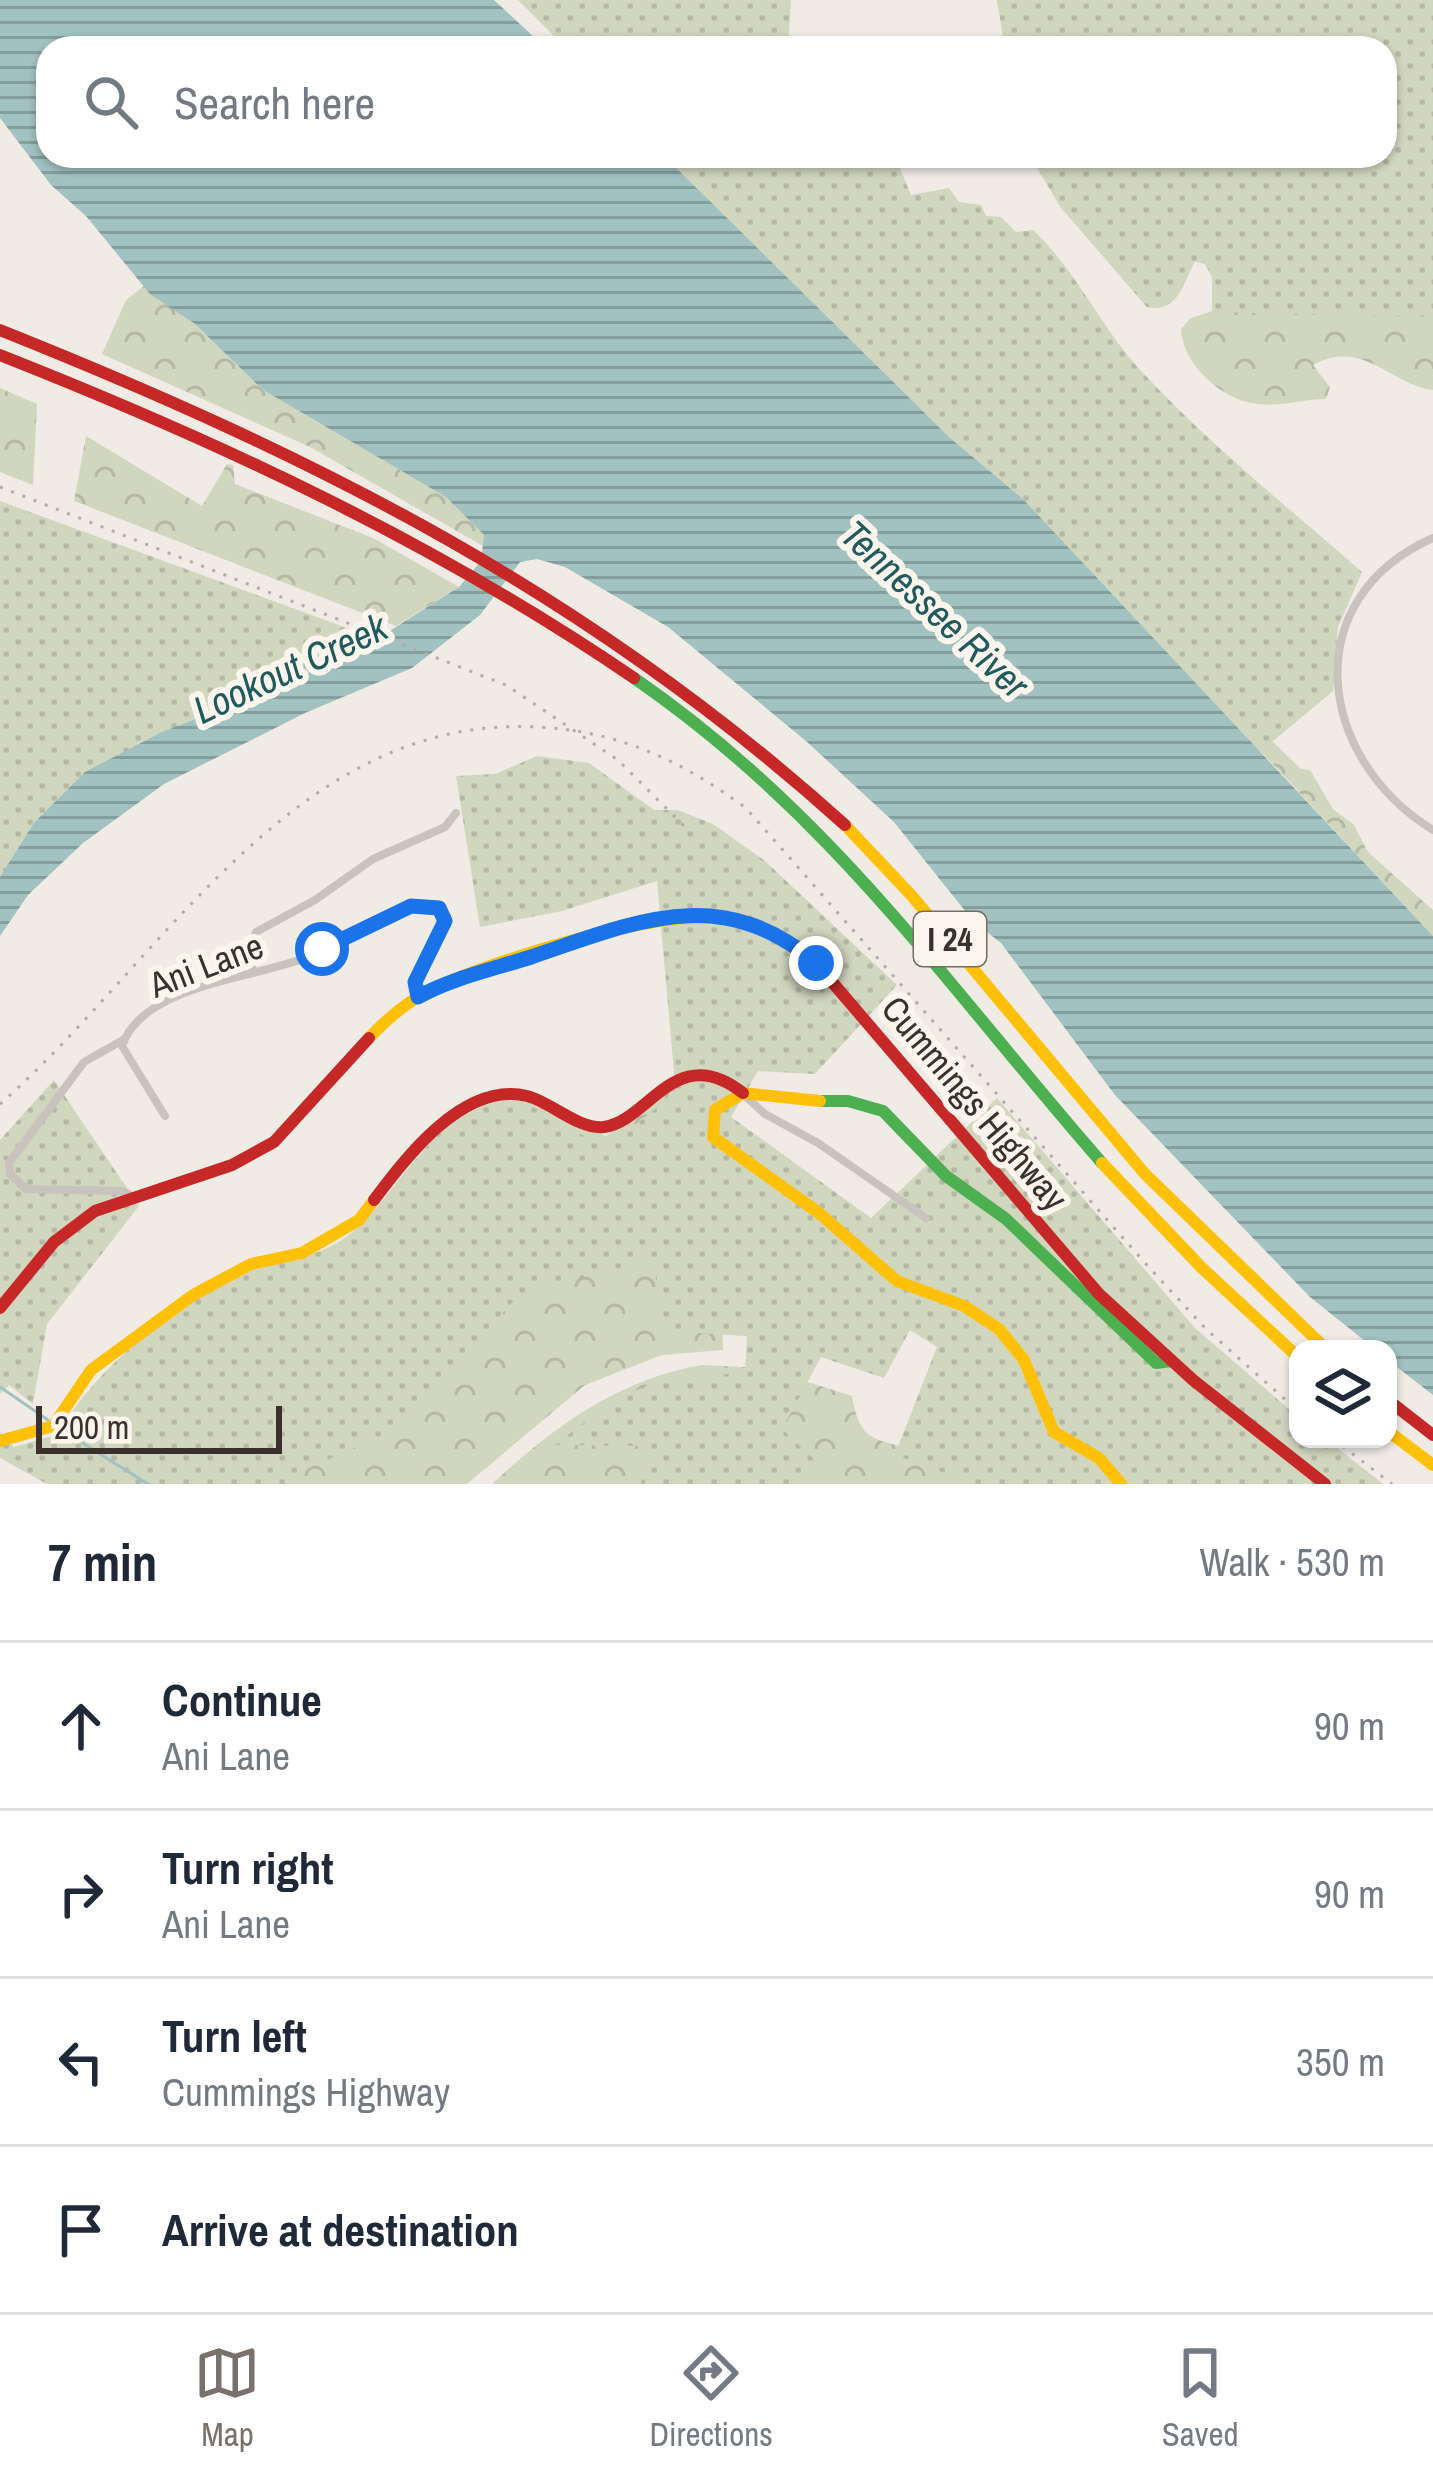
<!DOCTYPE html>
<meta charset="utf-8">
<style>
body{margin:0;font-family:"Archivo Narrow",sans-serif;background:#f2f2f3;color:#1f2937}
.controls{position:absolute;right:36px;bottom:36px;display:grid;overflow:hidden;border-radius:24px;box-shadow:0 3px 9px #0004}
.controls button{width:108px;height:108px;display:grid;place-items:center;padding:0;border:0;border-bottom:3px solid #e0e1e3;background:#fff;color:#1f2937;font:60px sans-serif}
.scale{position:absolute;left:36px;bottom:30px;width:246px;box-sizing:border-box;padding-left:12px;border:6px solid #3b302b;border-top:0;font-size:33px;line-height:42px;white-space:nowrap;color:#3b302b;-webkit-text-stroke:9px #fbf5ee;paint-order:stroke}
.stop{position:absolute;width:36px;height:36px;margin:-27px;border:9px solid #1a73e8;border-radius:50%;background:#fff}
.stop.end{background:#1a73e8;border-color:#fff;box-shadow:0 3px 12px #0008}
.list{margin:0;padding:0;list-style:none}
h2{display:flex;justify-content:space-between;align-items:center;height:156px;margin:0;padding:0 48px;font-size:51px}
h2 small{font-size:39px;font-weight:400;color:#747a83}
.list li{display:grid;grid-template-columns:78px 1fr auto;gap:36px;align-items:center;box-sizing:border-box;height:168px;padding:0 48px;border-top:3px solid #e0e1e3}
.list b{display:block;font-size:45px;white-space:nowrap}
.list p{margin:0;font-size:39px;white-space:nowrap;color:#747a83}
.list em{font-size:39px;font-style:normal;color:#747a83}
.icon{flex:none;width:66px;height:66px;fill:none;stroke:currentColor;stroke-width:2;stroke-linecap:round;stroke-linejoin:round}
.map{position:relative;flex:none;width:1433px;height:1484px;overflow:hidden}
.search{position:absolute;background:#fff;box-shadow:0 3px 9px #0004;left:36px;right:36px;top:36px;height:132px;display:flex;align-items:center;gap:30px;box-sizing:border-box;padding:0 42px;border-radius:36px;color:#747a83;font-size:45px}
.sheet{height:828px;background:#fff}
nav{display:flex;justify-content:space-around;align-items:center;box-sizing:border-box;height:168px;border-top:3px solid #e0e1e3;background:#fff;font-size:33px;color:#747a83}
nav a{display:grid;justify-items:center;gap:6px}
nav .on{color:#7a716c}
.map>svg:first-child{display:block}
.forest{fill:url(#forest-crowns)}
.park{fill:url(#park-dots)}
.water{fill:url(#water-rules)}
.lines{fill:none;stroke-linecap:round;stroke-linejoin:round}
.stream{stroke:#a1c2c1;stroke-width:3}
.street{stroke:#c9c3be;stroke-width:8}
.fast{stroke:#4caf50;stroke-width:12}
.slow{stroke:#ffc107;stroke-width:12}
.jam{stroke:#c62828;stroke-width:12}
.rail{stroke:#b1aca8;stroke-width:3;stroke-dasharray:3 9;stroke-linecap:butt}
.route{stroke:#1a73e8;stroke-width:15}
.labels{text-anchor:middle;stroke-width:12;stroke-linejoin:round;paint-order:stroke}
.shield{fill:#fbf5ee;stroke:#756b66;stroke-width:3}
.shield-label{font-size:33px;font-weight:bold;fill:#3b302b}
.street-label{font-size:36px;fill:#3b302b;stroke:#fbf5ee}
.water-label{font-size:39px;font-style:italic;fill:#1f5a5e;stroke:#fbf5ee}
</style>
<div class="map">
<svg width="1433" height="1484" viewBox="0 0 1433 1484">
<defs>
<pattern id="forest-crowns" width="20" height="18" patternUnits="userSpaceOnUse" patternTransform="scale(3)"><rect width="20" height="18" fill="#d1d6bf"/><path d="M2 6a3 3 0 1 1 6 0M12 15a3 3 0 1 1 6 0" fill="none" stroke="#b4b8a4"/></pattern>
<pattern id="park-dots" width="8" height="8" patternUnits="userSpaceOnUse" patternTransform="scale(3)"><rect width="8" height="8" fill="#d1d6bf"/><path d="M2 2h.1M6 6h.1" fill="none" stroke="#b4b8a4" stroke-width="1.8" stroke-linecap="round"/></pattern>
<pattern id="water-rules" width="6" height="5" patternUnits="userSpaceOnUse" patternTransform="scale(3)"><rect width="6" height="5" fill="#a1c2c1"/><path d="M0 2.5h6" fill="none" stroke="#849e9d"/></pattern>
</defs>
<rect width="100%" height="100%" fill="#f0ebe5"/>
<!-- forest -->
<g class="forest">
<path d="M997,0H1433V390C1394,386 1361,337 1313,365L1330,387L1326,399C1304,399 1280,407 1258,404C1222,401 1182,363 1181,329L1191,318L1212,311V277L1205,264L1194,261C1183,284 1178,313 1147,307L1083,232L1030,156H1385V48H1005Z"/>
<polygon points="664,156 1301,769 1310,770 1333,809 1354,825 1368,852 1433,910 1433,936 1270,761"/>
<polygon points="144,286 195,324 263,390 446,497 484,535 483,546 310,447 102,354 126,300"/>
<polygon points="0,388 37,404 33,485 0,472"/>
<polygon points="86,436 202,506 227,464 233,465 235,484 373,538 459,587 396,626 74,501"/>
<polygon points="685,1086 722,1297 723,1350 662,1355 585,1385 467,1484 231,1484 160,1330 250,1270 316,1259 367,1226 433,1139 486,1105 521,1100 606,1136 663,1093"/>
<path d="M702,1365L764,1368L852,1396C861,1449 879,1435 917,1453C937,1462 957,1474 977,1484H492C555,1426 617,1380 702,1365Z"/>
</g>
<!-- park -->
<g class="park">
<polygon points="518,0 791,0 788,48 566,48"/>
<path d="M997,0H1433V317L1212,312V277L1205,264L1195,261C1183,284 1178,313 1147,307L1061,208L1030,156H1385V48H1005Z"/>
<path d="M664,156H895L911,195L949,188L959,202L981,205L986,216L1001,217L1016,232L1033,230C1077,271 1102,330 1144,374C1210,445 1289,508 1362,572L1338,627L1333,691L1259,753L1211,693L1032,514L1022,498L951,439Z"/>
<polygon points="0,501 377,639 281,686 0,877"/>
<path d="M537,756L589,763L654,810H678L713,824L765,861L897,985L815,1074L758,1071L731,1117L871,1218L997,1098L1195,1328L1298,1417V1439H1326L1383,1484H963L922,1461L894,1457L937,1347L910,1330L884,1378L821,1357L782,1429L815,1460L804,1484H641L647,1446L555,1445L612,1401L653,1383L745,1372L747,1336L661,1331L654,1259L520,1294L397,1429L284,1479L286,1484H47L0,1458V1432L14,1447L59,1434C94,1367 186,1295 258,1269C292,1256 320,1258 350,1234C401,1193 426,1119 497,1102C538,1092 568,1144 607,1138C631,1134 654,1106 676,1095L657,881L562,911L480,927L456,776L495,774Z"/>
<polygon points="54,1080 139,1206 47,1324 33,1404 9,1385 0,1394 0,1140"/>
</g>
<!-- water -->
<polygon class="water" points="0,0 494,0 546,48 48,48 48,156 664,156 951,439 1022,498 1433,936 1433,1395 1388,1360 1388,1349 1375,1349 1310,1297 1115,1095 1001,943 974,922 894,822 806,741 668,627 565,567 537,559 520,562 480,615 412,668 305,713 164,784 83,843 28,895 0,936 0,877 34,823 85,772 162,732 281,686 377,639 459,587 481,561 484,535 446,497 263,390 195,324 150,294 86,216 51,185 0,118"/>
<g class="lines">
<!-- stream -->
<g class="stream">
<polyline points="0,1387 48,1420"/>
<polyline points="60,1429 148,1484"/>
</g>
<!-- street -->
<g class="street">
<path d="M1433,538C1295,599 1317,759 1433,830"/>
<polyline points="253,972 250,947 256,932 315,900 373,859 445,827 456,813"/>
<polyline points="123,1040 84,1062 9,1163 10,1174 26,1189 123,1191 131,1196"/>
<polyline points="744,1095 765,1114 818,1143 926,1218"/>
<path d="M165,1116L122,1046C142,984 259,978 310,956C351,938 393,901 439,908L444,928L415,981L418,997"/>
</g>
<!-- fast -->
<g class="fast">
<path d="M634,678C833,815 947,986 1102,1163"/>
<polyline points="820,1101 848,1101 883,1111 946,1176 1006,1219 1156,1363 1171,1361"/>
</g>
<!-- slow -->
<g class="slow">
<polyline points="845,825 912,896 1145,1174 1326,1349"/>
<path d="M369,1038C386,1020 405,1003 427,992C484,962 662,908 724,918C759,923 787,942 815,962"/>
<polyline points="820,1101 743,1093 715,1110 713,1137 819,1213 897,1281 964,1306 999,1329 1024,1360 1054,1432 1099,1458 1121,1484"/>
<polyline points="1102,1163 1201,1267 1298,1357"/>
<polyline points="1388,1431 1433,1465"/>
<polyline points="0,1441 53,1426 91,1370 193,1295 251,1264 302,1253 359,1220 374,1200"/>
</g>
<!-- jam -->
<g class="jam">
<path d="M0,330C318,457 589,594 845,825"/>
<path d="M0,355C223,443 436,543 634,678"/>
<polyline points="815,962 1099,1294 1193,1380 1325,1484"/>
<path d="M374,1200C406,1157 464,1081 527,1096C551,1102 579,1130 604,1127C649,1121 676,1040 743,1093"/>
<polyline points="0,1308 54,1242 95,1211 232,1165 274,1142 369,1038"/>
<polyline points="1388,1400 1433,1435"/>
</g>
<!-- rail -->
<g class="rail">
<polyline points="0,487 506,685 618,760 684,826"/>
<path d="M0,1104C161,963 294,714 537,727C619,731 680,760 746,808L1145,1263L1206,1329L1298,1411"/>
<polyline points="1333,1439 1392,1484"/>
</g>
</g>
<g class="lines">
<!-- route -->
<path class="route" d="M322,949L411,906L439,908L445,921L415,982L418,997C452,978 494,969 531,957C635,922 721,882 816,963"/>
</g>
<g class="labels">
<!-- shield labels -->
<rect class="shield" x="914" y="912" width="72" height="54" rx="9"/>
<g class="shield-label">
<text x="950" y="951">I 24</text>
</g>
<!-- street labels -->
<g class="street-label">
<text transform="translate(206 965) rotate(-21)" y="13">Ani Lane</text>
<text transform="translate(975 1103) rotate(50)" y="13">Cummings Highway</text>
</g>
<!-- water labels -->
<g class="water-label">
<text transform="translate(935 609) rotate(43)" y="14">Tennessee River</text>
<text transform="translate(290 668) rotate(-25)" y="14">Lookout Creek</text>
</g>
</g>
</svg>
<div class="controls">
<button><svg class="icon" aria-label="layers" viewBox="0 0 24 24"><path d="M12 4l9 5-9 5-9-5zM3 14l9 5 9-5"/></svg></button>
</div>
<div class="scale">200 m</div>
<div class="stop" style="left:322px;top:949px"></div>
<div class="stop end" style="left:816px;top:963px"></div>
<div class="search"><svg class="icon" aria-label="search" viewBox="0 0 24 24"><circle cx="10" cy="10" r="6"/><path d="M15 15l6 6"/></svg>Search here</div>
</div>
<section class="sheet">
<h2>7 min<small>Walk · 530 m</small></h2>
<ul class="list">
<li><svg class="icon" aria-label="ahead" viewBox="0 0 24 24"><path d="M12 20V5M6 11l6-6 6 6"/></svg><div><b>Continue</b><p>Ani Lane</p></div><em>90 m</em></li>
<li><svg class="icon" aria-label="right" viewBox="0 0 24 24"><path d="M7 20v-9h11M14 6l5 5-5 5"/></svg><div><b>Turn right</b><p>Ani Lane</p></div><em>90 m</em></li>
<li><svg class="icon" aria-label="left" viewBox="0 0 24 24"><path d="M17 20v-9H6M10 6l-5 5 5 5"/></svg><div><b>Turn left</b><p>Cummings Highway</p></div><em>350 m</em></li>
<li><svg class="icon" aria-label="arrive" viewBox="0 0 24 24"><path d="M6 21V4h12l-3 4 3 4H6"/></svg><div><b>Arrive at destination</b></div></li>
</ul>
</section>
<nav>
<a class="on"><svg class="icon" aria-label="map" viewBox="0 0 24 24"><path d="M3 6l6-2 6 2 6-2v14l-6 2-6-2-6 2zM9 4v14M15 6v14"/></svg>Map</a>
<a><svg class="icon" aria-label="directions" viewBox="0 0 24 24"><path d="M12 3l9 9-9 9-9-9zM9 14v-3h6M13 9l2 2-2 2"/></svg>Directions</a>
<a><svg class="icon" aria-label="saved" viewBox="0 0 24 24"><path d="M7 4h10v16l-5-4-5 4z"/></svg>Saved</a>
</nav>
